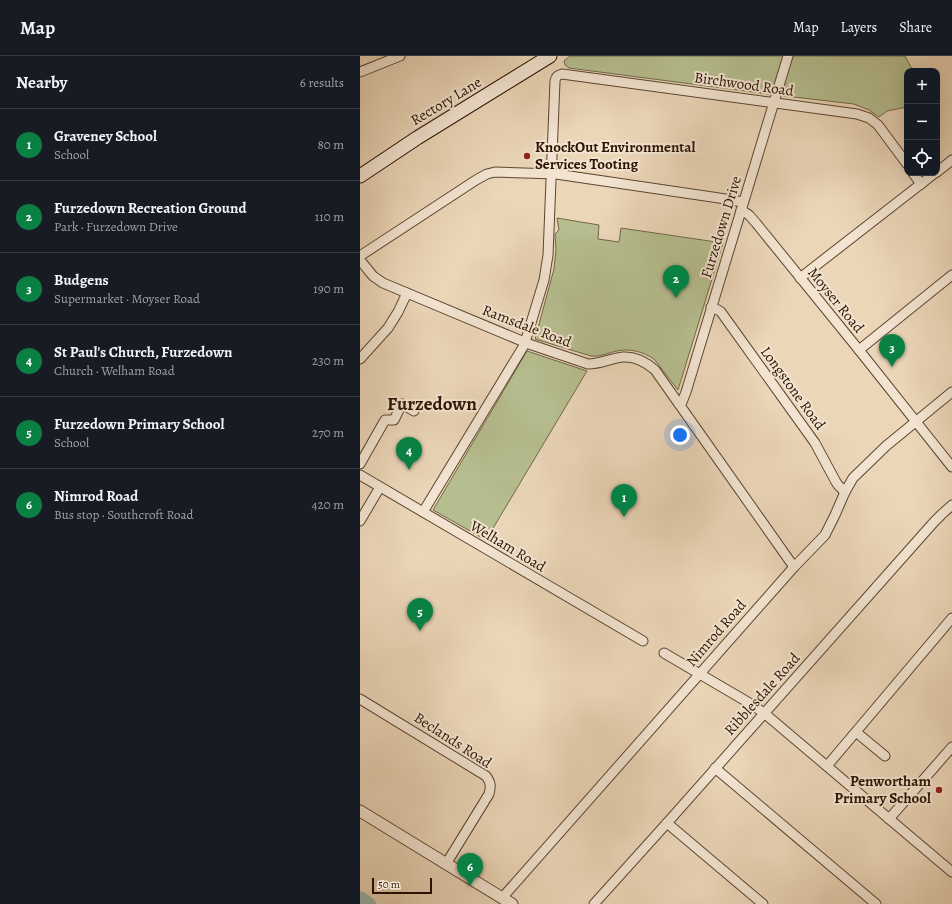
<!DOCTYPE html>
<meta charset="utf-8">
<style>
body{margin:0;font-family:Alegreya,serif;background:#242831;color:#f1f3f6}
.controls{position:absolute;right:12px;top:12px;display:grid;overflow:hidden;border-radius:8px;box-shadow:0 4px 16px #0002}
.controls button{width:36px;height:36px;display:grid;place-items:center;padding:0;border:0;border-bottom:1px solid #363941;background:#171b24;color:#f1f3f6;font:20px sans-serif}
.scale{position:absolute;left:12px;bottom:10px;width:60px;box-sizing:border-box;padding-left:4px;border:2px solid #2c1302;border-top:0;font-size:11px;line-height:14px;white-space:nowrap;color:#2c1302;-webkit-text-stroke:3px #f2e4d1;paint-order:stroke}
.you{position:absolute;left:320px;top:379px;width:14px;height:14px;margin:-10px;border:3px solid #fff;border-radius:50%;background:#1a73e8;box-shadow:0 0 0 6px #1a73e833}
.badge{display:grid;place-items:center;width:26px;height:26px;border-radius:50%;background:#0b8043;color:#fff;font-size:13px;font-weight:700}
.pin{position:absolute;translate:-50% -33px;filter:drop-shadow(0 1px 2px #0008)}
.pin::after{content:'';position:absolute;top:21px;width:14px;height:12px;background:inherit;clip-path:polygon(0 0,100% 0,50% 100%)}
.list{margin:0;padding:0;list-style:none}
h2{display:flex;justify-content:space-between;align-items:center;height:52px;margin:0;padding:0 16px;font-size:17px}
h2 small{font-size:13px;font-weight:400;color:#9ea1a6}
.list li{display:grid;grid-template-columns:26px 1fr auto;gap:12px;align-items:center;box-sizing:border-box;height:72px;padding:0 16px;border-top:1px solid #363941}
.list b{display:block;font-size:15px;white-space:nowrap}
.list p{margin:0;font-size:13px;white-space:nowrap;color:#9ea1a6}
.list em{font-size:13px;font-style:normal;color:#9ea1a6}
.icon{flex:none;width:22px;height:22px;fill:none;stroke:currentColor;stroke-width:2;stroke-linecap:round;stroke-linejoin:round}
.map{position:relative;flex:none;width:592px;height:848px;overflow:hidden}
header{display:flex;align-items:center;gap:24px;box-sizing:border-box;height:56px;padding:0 20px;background:#171b24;border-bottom:1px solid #363941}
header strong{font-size:19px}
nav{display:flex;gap:22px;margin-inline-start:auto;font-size:14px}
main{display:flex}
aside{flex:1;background:#171b24}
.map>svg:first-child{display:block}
.green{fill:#b6be8f;stroke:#716848}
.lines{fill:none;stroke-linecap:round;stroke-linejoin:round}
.river{stroke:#99b8b3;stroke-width:14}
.minor-casing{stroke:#5c4430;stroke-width:11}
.tertiary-casing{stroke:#5c4430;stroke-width:13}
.secondary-casing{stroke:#2c1302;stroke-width:15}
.minor{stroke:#f2e4d1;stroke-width:9}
.tertiary{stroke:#f2e4d1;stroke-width:11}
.secondary{stroke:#f2e4d1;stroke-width:13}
.poi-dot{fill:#8f2418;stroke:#f2e4d1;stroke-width:1.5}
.labels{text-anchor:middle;stroke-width:4;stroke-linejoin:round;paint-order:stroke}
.street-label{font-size:15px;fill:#2c1302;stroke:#f2e4d1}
.poi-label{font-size:15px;font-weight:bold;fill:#2c1302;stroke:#f2e4d1;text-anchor:start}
.district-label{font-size:19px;font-weight:bold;fill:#2c1302;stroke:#f2e4d1}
</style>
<header>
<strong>Map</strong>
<nav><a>Map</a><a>Layers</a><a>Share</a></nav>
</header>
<main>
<aside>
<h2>Nearby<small>6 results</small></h2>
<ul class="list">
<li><span class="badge">1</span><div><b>Graveney School</b><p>School</p></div><em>80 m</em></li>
<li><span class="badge">2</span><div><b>Furzedown Recreation Ground</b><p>Park · Furzedown Drive</p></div><em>110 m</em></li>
<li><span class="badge">3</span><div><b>Budgens</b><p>Supermarket · Moyser Road</p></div><em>190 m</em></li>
<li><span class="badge">4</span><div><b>St Paul's Church, Furzedown</b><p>Church · Welham Road</p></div><em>230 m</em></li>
<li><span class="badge">5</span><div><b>Furzedown Primary School</b><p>School</p></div><em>270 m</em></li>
<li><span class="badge">6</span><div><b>Nimrod Road</b><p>Bus stop · Southcroft Road</p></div><em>420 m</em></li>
</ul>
</aside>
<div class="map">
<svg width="592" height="848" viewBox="0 0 592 848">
<rect width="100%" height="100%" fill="#ebd6b8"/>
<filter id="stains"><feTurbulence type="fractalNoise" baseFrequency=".005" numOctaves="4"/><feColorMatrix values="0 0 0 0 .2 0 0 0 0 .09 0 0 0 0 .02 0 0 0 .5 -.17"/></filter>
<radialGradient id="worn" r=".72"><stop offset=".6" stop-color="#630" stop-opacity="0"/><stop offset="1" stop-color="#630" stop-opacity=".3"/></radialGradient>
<!-- green -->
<g class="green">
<polygon points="210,0 545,0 553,15 547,15 547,51 527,55 519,61 509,54 494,48 408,38 209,12 205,9 204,5"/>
<path d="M197,162L239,169L238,183L259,186L261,172L363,187L318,334L294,303C284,296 269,292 257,295C247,297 241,301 231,300L175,283L194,213L196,194L195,178L199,174Z"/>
<polygon points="167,295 227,315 126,484 73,454"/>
</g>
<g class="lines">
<!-- river -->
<polyline class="river" points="0,842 9,848"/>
<defs>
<g id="minor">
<polyline points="0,16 40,0"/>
<polyline points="577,116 592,104"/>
<polyline points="553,117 561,128"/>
<polyline points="381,154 389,159 396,167 499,294 592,411"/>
<polyline points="0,200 116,124 127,118 135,116 196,118 359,142 383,146"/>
<path d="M0,204L13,220L23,227L169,288L228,308C241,308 251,302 263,301C275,300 286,306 295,314L434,511"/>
<polyline points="440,222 575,117"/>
<polyline points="351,251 358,254 361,256 455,387 476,426 478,429 485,436"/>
<polyline points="499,294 592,219"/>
<polyline points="0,303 28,272 38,256 47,237"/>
<polyline points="319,348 322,346 326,336 428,0"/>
<polyline points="0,408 25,364 34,364 42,348 54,355"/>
<polyline points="0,419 283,585"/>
<path d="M63,456L163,291L167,280L184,224L188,199L195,25C196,20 198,19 202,18L497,58L509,62L518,69L547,108"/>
<polyline points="0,465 20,431"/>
<polyline points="304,597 391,648 404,657 592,816"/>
<path d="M0,643L126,720C131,727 131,730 129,738L86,808"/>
<polyline points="496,676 525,700"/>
<polyline points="467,710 592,562"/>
<polyline points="355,712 516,848"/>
<polyline points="529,763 592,691"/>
<polyline points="307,767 403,848"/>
<polyline points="142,842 434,511 465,479 475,459 485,436 493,422 526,390 592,336"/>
<polyline points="234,848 307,767 574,466 582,458 592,449"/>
</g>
<polyline id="tertiary" points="0,755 152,848"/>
<polyline id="secondary" points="0,120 57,82 190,0"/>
</defs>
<!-- minor casing -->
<use href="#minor" class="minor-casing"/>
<!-- tertiary casing -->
<use href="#tertiary" class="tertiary-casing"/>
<!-- secondary casing -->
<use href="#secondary" class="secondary-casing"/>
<!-- minor -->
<use href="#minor" class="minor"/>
<!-- tertiary -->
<use href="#tertiary" class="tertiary"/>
<!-- secondary -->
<use href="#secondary" class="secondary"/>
</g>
<!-- markers -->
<g class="poi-dot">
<circle cx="167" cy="100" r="4"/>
<circle cx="579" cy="734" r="4"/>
</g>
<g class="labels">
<!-- street labels -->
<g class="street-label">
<text transform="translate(384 28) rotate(8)" y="5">Birchwood Road</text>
<text transform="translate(86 45) rotate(-31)" y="5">Rectory Lane</text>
<text transform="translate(361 171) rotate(-73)" y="5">Furzedown Drive</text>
<text transform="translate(476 244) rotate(51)" y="5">Moyser Road</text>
<text transform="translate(167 270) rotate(21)" y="5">Ramsdale Road</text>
<text transform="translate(433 332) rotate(54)" y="5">Longstone Road</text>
<text transform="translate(148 490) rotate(31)" y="5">Welham Road</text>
<text transform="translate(356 577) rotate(-49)" y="5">Nimrod Road</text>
<text transform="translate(402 638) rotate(-48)" y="5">Ribblesdale Road</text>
<text transform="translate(93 684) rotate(33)" y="5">Beclands Road</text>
</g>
<!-- poi labels -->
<g class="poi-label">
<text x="175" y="96">KnockOut Environmental<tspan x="175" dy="17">Services Tooting</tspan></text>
<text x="571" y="730" text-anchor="end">Penwortham<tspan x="571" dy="17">Primary School</tspan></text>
</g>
<!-- district labels -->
<g class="district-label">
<text x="72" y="354">Furzedown</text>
</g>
</g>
<rect width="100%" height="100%" filter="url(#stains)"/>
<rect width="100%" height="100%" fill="url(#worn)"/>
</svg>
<div class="controls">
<button>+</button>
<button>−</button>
<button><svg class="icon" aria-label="locate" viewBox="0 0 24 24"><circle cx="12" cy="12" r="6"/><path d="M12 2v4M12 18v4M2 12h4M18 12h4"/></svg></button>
</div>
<div class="scale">50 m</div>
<div class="you"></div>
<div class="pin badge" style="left:264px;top:461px">1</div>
<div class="pin badge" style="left:316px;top:242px">2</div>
<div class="pin badge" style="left:532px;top:311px">3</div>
<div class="pin badge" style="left:49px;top:414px">4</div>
<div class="pin badge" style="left:60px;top:575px">5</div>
<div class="pin badge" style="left:110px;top:830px">6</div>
</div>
</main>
